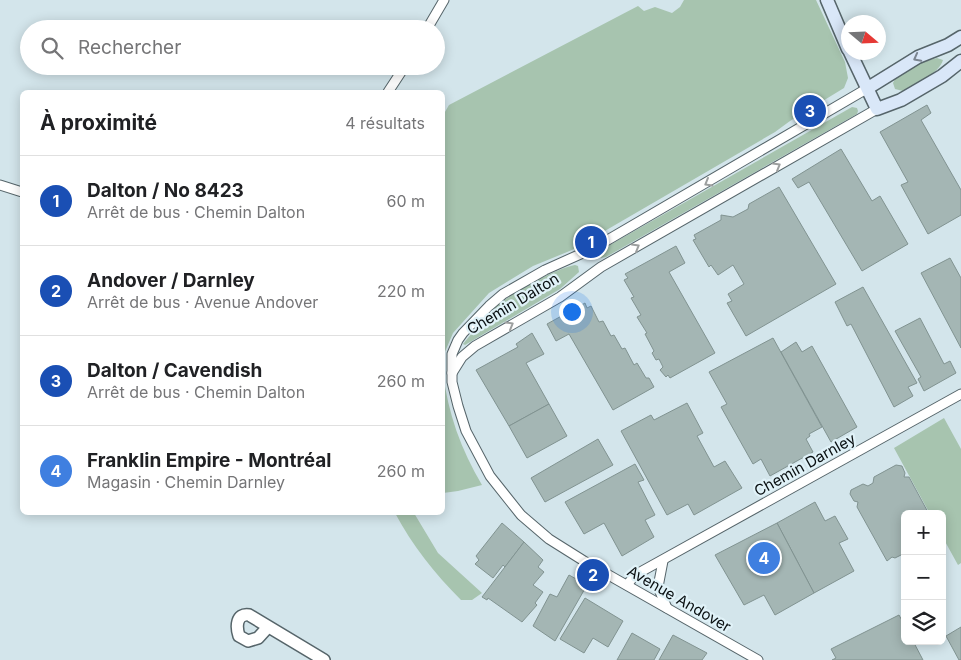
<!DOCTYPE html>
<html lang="fr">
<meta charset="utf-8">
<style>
body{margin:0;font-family:Inter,sans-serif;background:#f2f2f2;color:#202124}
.controls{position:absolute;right:15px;bottom:15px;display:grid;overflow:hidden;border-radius:8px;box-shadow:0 2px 12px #0003}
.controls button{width:45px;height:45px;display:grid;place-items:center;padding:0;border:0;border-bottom:1px solid #e0e0e0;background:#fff;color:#202124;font:25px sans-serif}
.compass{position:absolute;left:841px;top:15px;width:45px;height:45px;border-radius:50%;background:#fff;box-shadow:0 2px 12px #0003;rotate:109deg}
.you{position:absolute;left:571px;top:311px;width:18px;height:18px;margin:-12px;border:4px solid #fff;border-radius:50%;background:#1a73e8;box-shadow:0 0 0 8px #1a73e833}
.badge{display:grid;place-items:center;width:32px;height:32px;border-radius:50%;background:#7c3aed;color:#fff;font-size:16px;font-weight:700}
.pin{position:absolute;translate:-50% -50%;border:2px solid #fff;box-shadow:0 1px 5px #0006}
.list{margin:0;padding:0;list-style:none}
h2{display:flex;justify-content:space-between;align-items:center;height:65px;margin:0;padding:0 20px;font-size:21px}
h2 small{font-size:16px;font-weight:400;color:#757577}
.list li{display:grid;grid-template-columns:32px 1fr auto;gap:15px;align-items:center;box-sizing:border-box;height:90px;padding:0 20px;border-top:1px solid #e0e0e0}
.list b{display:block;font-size:19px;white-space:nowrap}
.list p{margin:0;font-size:16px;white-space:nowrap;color:#757577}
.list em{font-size:16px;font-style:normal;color:#757577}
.icon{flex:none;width:28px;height:28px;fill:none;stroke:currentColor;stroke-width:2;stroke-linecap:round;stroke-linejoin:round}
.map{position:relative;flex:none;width:961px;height:660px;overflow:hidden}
.search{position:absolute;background:#fff;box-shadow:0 2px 12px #0003;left:20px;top:20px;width:425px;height:55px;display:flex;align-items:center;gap:12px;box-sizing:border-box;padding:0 18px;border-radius:28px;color:#757577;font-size:19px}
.panel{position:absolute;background:#fff;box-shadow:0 2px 12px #0003;left:20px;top:90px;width:425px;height:425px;border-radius:8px}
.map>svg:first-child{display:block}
.green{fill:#a7c4af}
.building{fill:#a4b6b4;stroke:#819391}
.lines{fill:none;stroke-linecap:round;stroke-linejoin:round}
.minor-casing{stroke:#56656a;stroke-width:11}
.tertiary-casing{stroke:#56656a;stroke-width:14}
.secondary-casing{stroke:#56656a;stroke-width:15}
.minor{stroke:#fff;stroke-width:9}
.tertiary{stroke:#fff;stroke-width:11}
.secondary{stroke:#d9e7f8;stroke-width:12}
.oneway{stroke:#7b8590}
.oneway2{stroke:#9c9f9f}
.labels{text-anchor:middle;stroke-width:4.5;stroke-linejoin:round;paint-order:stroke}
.street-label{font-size:15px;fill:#080e10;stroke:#e0f2f8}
</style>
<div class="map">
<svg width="961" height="660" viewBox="0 0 961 660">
<rect width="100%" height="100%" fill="#d3e5eb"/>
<!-- green -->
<g class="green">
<polygon points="684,0 816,0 845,62 848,78 844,88 790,121 775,132 572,250 533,266 489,293 453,333 444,354 443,367 442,117 449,105 638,6 644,11 655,7 672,13 680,7"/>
<path d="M937,58L943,60C940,72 915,86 903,91L895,89L893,83C897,71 925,61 937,58Z"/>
<polygon points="852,107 857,108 858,111 857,114 606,257 601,258 599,255 601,250"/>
<path d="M575,265L578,266L579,272L560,289L465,345L463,344C474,331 484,317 497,306C512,292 555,269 575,265Z"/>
<path d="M443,373C448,413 461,450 482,485L458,491L443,493Z"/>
<polygon points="944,418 961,449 961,563 958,565 942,536 942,514 930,514 894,448"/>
<path d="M395,513H414L438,553L482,593L472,600H461C435,574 412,545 395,513Z"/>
</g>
<!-- building -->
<g class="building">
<polygon points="927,105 931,113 921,120 961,190 961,215 928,234 901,185 908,182 880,132"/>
<polygon points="841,149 872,201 880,196 908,244 862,271 809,182 798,188 792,179"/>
<polygon points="779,187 836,284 746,336 727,303 732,301 728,294 744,284 733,265 718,275 711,265 709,267 693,240 696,239 694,235 721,220 721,215 733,217 748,209 749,204"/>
<polygon points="676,246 685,263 669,272 715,353 670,378 668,375 666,377 660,370 663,367 659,359 656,360 652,353 654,351 645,334 647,333 637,317 641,315 631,298 634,297 624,280 628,278 625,274"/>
<polygon points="950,258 961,278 961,348 921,273"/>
<polygon points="863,287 917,383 908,387 913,396 894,407 851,324 847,326 835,302"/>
<polygon points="585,303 587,308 591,306 599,322 603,321 611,336 614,335 622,349 625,348 634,365 637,363 646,378 649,378 654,387 613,410 569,334 556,341 547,324"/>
<polygon points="920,318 944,364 950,361 956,373 924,391 918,379 921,377 895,331"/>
<polygon points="532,333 544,354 526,363 549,404 509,426 476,370 518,347 516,344"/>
<polygon points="773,338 822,427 809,434 810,436 806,439 813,452 770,476 761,459 753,464 721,407 727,404 709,372"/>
<polygon points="796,342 802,352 812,346 857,427 831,442 781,352"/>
<polygon points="687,403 703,433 697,436 714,467 725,461 742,488 694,515 688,504 667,515 621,431 651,415 654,420"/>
<polygon points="549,404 567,436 527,458 509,426"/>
<polygon points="598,439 613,465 545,502 531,478"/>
<polygon points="635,464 644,480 638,482 655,515 645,520 654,537 622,556 604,523 584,534 565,502"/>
<polygon points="896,465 902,466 905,473 904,477 909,477 929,514 905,514 905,553 895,558 892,557 887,561 857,507 858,502 854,501 850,494 851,490 863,484 868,486 873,483 874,477"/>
<polygon points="815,502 825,521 835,516 848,539 839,543 854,571 814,593 777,523"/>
<polygon points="502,523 524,542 505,567 503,565 493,578 475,564 479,560 476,556"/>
<polygon points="777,523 814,593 775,615 764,595 744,605 715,555"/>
<polygon points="524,542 543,560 538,567 544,572 533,585 543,592 535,603 537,605 522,622 488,598 487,600 482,597"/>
<polygon points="569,575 587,585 555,641 533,626 550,594 557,597"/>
<polygon points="585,598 623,621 608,647 593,638 584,653 560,639"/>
<polygon points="899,615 905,626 905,641 913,641 923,660 832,660 836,658 831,649"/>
<polygon points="961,627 961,660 959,660 946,636"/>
<polygon points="632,633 660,649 654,660 617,660"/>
<polygon points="673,635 707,653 702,660 659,660"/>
</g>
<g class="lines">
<defs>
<g id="minor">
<polyline points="427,29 444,0"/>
<polyline points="388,92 405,66"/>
<polyline points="0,185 22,192"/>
<polyline points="452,373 462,357 475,346 560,297 601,267 877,109"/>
<polyline points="663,561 658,587 667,608"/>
<polyline points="627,585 635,575 961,394"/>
<polyline points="758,660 584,561 549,539 521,515 490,476 466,431 458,406 452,382 452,354 458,340 463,333 489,306 503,294 545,270 594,248 868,88"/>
</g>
<path id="tertiary" d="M268,627L258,638L248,641L239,636C236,627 236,613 249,615L324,660"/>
<g id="secondary">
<polyline points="827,0 848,49"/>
<polyline points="850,52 877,109 901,100 942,76 961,61"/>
<polyline points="868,88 918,57 948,45 961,37"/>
</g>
</defs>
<!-- minor casing -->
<use href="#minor" class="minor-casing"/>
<!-- tertiary casing -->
<use href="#tertiary" class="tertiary-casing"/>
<!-- secondary casing -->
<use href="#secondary" class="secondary-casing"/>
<!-- minor -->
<use href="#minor" class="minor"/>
<!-- tertiary -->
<use href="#tertiary" class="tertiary"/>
<!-- secondary -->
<use href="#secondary" class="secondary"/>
</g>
<!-- one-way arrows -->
<defs><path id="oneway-chevron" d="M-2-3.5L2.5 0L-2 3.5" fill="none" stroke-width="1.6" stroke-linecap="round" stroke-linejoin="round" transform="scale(1.25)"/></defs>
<use class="oneway" href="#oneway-chevron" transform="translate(917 58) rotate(152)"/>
<g class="oneway2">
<use href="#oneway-chevron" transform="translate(777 166) rotate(-30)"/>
<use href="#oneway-chevron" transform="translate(708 183) rotate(150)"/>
<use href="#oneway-chevron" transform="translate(636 247) rotate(-30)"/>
<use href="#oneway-chevron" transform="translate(510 325) rotate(-30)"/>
</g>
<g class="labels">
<!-- street labels -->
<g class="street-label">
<text transform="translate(513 304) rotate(-31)" y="5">Chemin Dalton</text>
<text transform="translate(805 465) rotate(-29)" y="5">Chemin Darnley</text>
<text transform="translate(679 599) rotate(30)" y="5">Avenue Andover</text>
</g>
</g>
</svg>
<div class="controls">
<button>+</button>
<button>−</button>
<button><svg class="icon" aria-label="layers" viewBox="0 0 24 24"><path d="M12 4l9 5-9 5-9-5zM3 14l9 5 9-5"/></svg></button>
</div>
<svg class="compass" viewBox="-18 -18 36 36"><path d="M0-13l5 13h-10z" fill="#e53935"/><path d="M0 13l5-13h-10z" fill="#757577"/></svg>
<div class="you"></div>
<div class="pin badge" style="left:591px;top:242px;background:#1a4fb4">1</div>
<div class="pin badge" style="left:593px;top:575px;background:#1a4fb4">2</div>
<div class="pin badge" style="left:810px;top:111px;background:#1a4fb4">3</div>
<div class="pin badge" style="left:764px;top:558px;background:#3f7fe0">4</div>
<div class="search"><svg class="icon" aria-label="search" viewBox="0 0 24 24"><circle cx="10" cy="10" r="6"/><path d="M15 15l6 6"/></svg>Rechercher</div>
<section class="panel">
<h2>À proximité<small>4 résultats</small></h2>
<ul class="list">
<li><span class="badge" style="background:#1a4fb4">1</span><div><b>Dalton / No 8423</b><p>Arrêt de bus · Chemin Dalton</p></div><em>60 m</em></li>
<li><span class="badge" style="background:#1a4fb4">2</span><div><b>Andover / Darnley</b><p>Arrêt de bus · Avenue Andover</p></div><em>220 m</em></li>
<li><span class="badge" style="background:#1a4fb4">3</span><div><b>Dalton / Cavendish</b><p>Arrêt de bus · Chemin Dalton</p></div><em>260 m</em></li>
<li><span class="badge" style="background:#3f7fe0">4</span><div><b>Franklin Empire - Montréal</b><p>Magasin · Chemin Darnley</p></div><em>260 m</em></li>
</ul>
</section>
</div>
